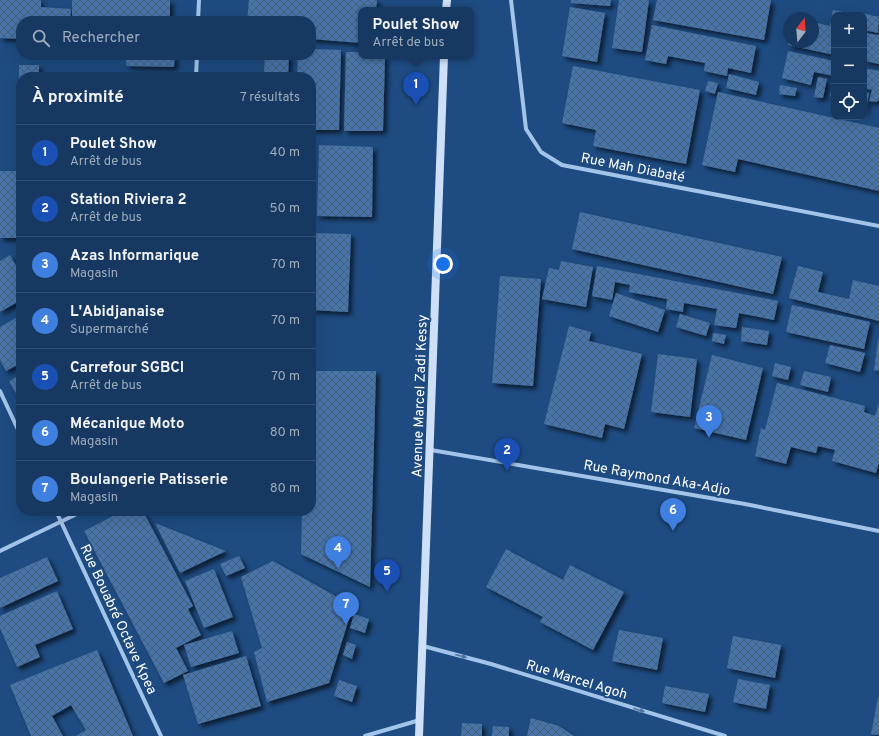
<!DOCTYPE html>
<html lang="fr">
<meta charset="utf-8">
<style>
body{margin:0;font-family:Overpass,sans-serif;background:#23436a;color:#f1f3f6}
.controls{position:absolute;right:12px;top:12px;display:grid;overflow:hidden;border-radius:8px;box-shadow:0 4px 16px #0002}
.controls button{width:36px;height:36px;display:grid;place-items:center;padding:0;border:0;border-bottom:1px solid #355276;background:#163861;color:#f1f3f6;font:20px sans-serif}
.compass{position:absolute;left:783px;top:12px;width:36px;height:36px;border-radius:50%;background:#163861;box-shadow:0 4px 16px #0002;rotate:16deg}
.you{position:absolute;left:443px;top:264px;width:14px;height:14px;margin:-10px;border:3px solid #fff;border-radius:50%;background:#1a73e8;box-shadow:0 0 0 6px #1a73e833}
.badge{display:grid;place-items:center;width:26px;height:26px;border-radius:50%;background:#95b2f1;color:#fff;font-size:13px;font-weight:700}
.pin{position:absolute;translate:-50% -33px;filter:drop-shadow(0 1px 2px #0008)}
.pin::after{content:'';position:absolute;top:21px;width:14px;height:12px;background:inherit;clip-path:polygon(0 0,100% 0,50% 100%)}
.popup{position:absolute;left:358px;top:7px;width:116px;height:52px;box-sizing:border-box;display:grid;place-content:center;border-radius:8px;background:#163861;filter:drop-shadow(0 1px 3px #0005);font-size:13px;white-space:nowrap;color:#9eacbd}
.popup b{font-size:15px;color:#f1f3f6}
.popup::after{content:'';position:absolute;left:50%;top:100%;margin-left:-8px;border:8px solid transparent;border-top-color:#163861}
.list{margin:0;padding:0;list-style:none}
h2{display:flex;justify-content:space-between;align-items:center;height:52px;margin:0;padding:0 16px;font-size:17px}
h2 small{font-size:13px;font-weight:400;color:#9eacbd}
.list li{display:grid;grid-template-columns:26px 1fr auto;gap:12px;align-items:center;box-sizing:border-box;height:56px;padding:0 16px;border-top:1px solid #355276}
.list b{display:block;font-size:15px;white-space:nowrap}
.list p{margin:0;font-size:13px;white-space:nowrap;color:#9eacbd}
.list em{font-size:13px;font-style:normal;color:#9eacbd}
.icon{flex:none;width:22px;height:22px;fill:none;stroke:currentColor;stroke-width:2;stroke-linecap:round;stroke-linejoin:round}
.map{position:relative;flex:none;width:879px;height:736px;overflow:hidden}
.search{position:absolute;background:#163861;box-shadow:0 4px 16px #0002;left:16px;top:16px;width:300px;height:44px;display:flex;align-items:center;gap:10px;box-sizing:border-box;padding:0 14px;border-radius:16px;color:#9eacbd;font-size:15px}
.panel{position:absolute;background:#163861;box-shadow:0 4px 16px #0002;left:16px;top:72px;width:300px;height:444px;border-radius:16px}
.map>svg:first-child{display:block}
.building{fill:url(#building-cross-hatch);filter:url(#shadow)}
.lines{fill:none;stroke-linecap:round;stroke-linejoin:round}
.street{stroke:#a3c4e9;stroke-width:4}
.secondary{stroke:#cee0f7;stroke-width:8}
.oneway{fill:#4d75a5}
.labels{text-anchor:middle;stroke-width:4;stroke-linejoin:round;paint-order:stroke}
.street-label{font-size:14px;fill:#fff;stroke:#1e4b81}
</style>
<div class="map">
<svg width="879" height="736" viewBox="0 0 879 736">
<defs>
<pattern id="building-cross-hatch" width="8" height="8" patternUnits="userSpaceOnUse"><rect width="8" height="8" fill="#4675aa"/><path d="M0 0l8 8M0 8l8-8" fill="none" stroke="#49607b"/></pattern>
<filter id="shadow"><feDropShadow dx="3.5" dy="3.5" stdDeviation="2" flood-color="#0009"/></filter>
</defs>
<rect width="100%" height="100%" fill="#1e4b81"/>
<!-- building -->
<g class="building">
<polygon points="0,0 41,0 41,7 71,9 70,21 21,21 21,39 0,38"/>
<rect x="72" y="0" width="98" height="21"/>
<polygon points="249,0 377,0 376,10 361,10 361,43 311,39 311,21 247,21"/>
<polygon points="571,0 611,0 610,6 571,3"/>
<polygon points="619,0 649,0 642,52 612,48"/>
<polygon points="657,0 771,0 764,40 653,20"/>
<polygon points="570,7 605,13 597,62 562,56"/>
<polygon points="833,10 854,14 834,15 834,55 788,45 788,42 813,42 813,22 830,26"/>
<polygon points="857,12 879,17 878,33 864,30 864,15 856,15"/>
<polygon points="652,25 756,46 751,73 728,68 727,76 704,71 705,63 668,56 666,64 645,60"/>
<polygon points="864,33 879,35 879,64 864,61"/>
<polygon points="311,49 341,50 339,130 311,130 311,77 297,77 298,55 311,55"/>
<polygon points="788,51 834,61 834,76 814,72 811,85 782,78"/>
<polygon points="346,52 361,52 361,56 385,56 383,131 344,131"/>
<polygon points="126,55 175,55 174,67 126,66"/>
<polygon points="265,55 289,55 288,77 251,77 251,72 264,72"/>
<polygon points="19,65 39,65 39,77 21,77 21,144 18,144"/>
<polygon points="573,66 700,90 686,164 593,146 596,130 562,123"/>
<polygon points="864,68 879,71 879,99 877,102 869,101 872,90 864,88"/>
<polygon points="50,72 119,75 119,77 49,77"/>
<polygon points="225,72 248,75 248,77 224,77"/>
<polygon points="729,74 759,82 756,95 726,88"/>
<polygon points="818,77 827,79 823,98 814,97"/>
<polygon points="708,81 718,83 715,94 705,91"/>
<polygon points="833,82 834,82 834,97 830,96"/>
<polygon points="780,85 797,88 795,96 779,94"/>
<polygon points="718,92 879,128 879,191 738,159 735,172 702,165"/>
<polygon points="864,92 869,93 865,114 864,114"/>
<polygon points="319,145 373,147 372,217 317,216"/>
<rect x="0" y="171" width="21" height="67"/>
<polygon points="580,212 782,257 773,294 572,249"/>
<polygon points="311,233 351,234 348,312 311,310"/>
<polygon points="10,255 21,274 21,300 0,312 0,261"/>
<polygon points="561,261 593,267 586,307 542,299 549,268 559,270"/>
<polygon points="597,266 778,301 774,320 739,313 736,328 714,325 717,309 684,303 683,312 666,309 667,299 629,292 630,285 615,282 612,300 592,296"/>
<polygon points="798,266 823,272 818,292 849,299 853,280 879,286 879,321 789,298"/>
<polygon points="500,276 541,279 533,386 492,383"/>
<polygon points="616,293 665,310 658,332 609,316"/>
<polygon points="792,305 870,322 864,349 786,332"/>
<polygon points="680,314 710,323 706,336 676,327"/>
<polygon points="21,315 21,363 6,371 0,360 0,327"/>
<polygon points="569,326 591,332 589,341 642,354 624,429 605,424 602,438 544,424"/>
<polygon points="742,327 769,331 767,345 741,341"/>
<polygon points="713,333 726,335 724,344 712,341"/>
<polygon points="878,340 879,340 879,371 874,370"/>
<polygon points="830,345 865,353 860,372 825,363"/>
<polygon points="658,354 697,359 690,417 651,412"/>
<polygon points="712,355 763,368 746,440 694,428"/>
<polygon points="775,363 791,367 788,380 772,376"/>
<polygon points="311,371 376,371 370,587 301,554 302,511 311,511"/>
<polygon points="804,371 831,377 828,392 800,385"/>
<polygon points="21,374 21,403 9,381"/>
<polygon points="777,383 865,406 864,412 875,416 879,403 879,462 876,473 832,461 835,450 818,446 816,453 791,447 786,464 755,456 761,428 765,430"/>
<polygon points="123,511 143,511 193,606 188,609 201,635 176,648 188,671 164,683 84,531"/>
<polygon points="155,523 226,551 180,573"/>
<polygon points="506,549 563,580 570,565 624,592 593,650 540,622 543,617 486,587"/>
<polygon points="239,556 245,568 226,576 220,564"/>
<polygon points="47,557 58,581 0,608 0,578"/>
<polygon points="273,561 353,606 329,683 267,702 254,652 262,648 241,577"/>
<polygon points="214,569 233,617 204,628 185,581"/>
<polygon points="57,591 73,629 35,645 40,657 17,667 0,628 0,616"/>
<polygon points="354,614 369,619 365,633 350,628"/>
<polygon points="619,630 663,638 657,670 612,661"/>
<polygon points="232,631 239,653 191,667 184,645"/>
<polygon points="733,636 781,645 775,678 727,668"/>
<polygon points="347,642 356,645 352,659 343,655"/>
<polygon points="97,650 133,736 76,736 86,730 71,705 52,716 63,736 31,736 10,685"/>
<polygon points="246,656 261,706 198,724 183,675"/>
<polygon points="738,679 770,685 766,709 733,702"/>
<polygon points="339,680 357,686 352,702 334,696"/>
<polygon points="665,686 709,694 705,712 662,703"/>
<polygon points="878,697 879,697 879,735 871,734"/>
<polygon points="531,718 559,726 574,736 527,736"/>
<polygon points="462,723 482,724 482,736 461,736"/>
<polygon points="493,726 509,727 509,736 492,736"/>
</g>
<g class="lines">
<!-- street -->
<g class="street">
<polyline points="511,0 526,129 541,152 562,165 879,226"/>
<polyline points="198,21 199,0"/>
<polyline points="196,77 197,55"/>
<polyline points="0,391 21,436"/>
<polyline points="431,450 745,504 879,531"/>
<polyline points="56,511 161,736"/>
<polyline points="0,551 83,511"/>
<polyline points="423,646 491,664 725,736"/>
<polyline points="365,736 420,720"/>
</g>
<!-- secondary -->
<g class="secondary">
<polyline points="446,10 447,0"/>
<polyline points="419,736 444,56"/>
</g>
</g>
<!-- one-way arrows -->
<defs><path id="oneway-solid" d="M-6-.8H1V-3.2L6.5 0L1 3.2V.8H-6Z"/></defs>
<g class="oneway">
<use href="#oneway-solid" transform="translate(461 656) rotate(15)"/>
<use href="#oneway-solid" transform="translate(639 710) rotate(17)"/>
</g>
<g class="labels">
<!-- street labels -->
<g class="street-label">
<text transform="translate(633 167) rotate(11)" y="5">Rue Mah Diabaté</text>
<text transform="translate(419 396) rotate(-88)" y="5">Avenue Marcel Zadi Kessy</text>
<text transform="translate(657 477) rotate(10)" y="5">Rue Raymond Aka-Adjo</text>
<text transform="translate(119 619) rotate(65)" y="5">Rue Bouabré Octave Kpea</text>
<text transform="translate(577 679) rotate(17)" y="5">Rue Marcel Agoh</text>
</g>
</g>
</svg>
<div class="controls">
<button>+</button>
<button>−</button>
<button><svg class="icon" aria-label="locate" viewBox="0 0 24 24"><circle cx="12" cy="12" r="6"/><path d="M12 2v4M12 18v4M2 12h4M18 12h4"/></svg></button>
</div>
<svg class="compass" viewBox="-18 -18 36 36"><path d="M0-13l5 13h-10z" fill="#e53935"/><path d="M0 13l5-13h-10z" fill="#9eacbd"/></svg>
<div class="you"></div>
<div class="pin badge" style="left:416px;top:105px;background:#1a4fb4">1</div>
<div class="popup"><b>Poulet Show</b>Arrêt de bus</div>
<div class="pin badge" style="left:507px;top:471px;background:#1a4fb4">2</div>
<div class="pin badge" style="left:709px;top:438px;background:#3f7fe0">3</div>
<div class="pin badge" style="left:338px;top:569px;background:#3f7fe0">4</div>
<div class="pin badge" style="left:387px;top:592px;background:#1a4fb4">5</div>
<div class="pin badge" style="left:673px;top:531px;background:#3f7fe0">6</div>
<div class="pin badge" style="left:346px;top:625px;background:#3f7fe0">7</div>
<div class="search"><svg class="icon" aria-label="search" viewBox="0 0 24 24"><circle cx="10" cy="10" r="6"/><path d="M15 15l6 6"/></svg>Rechercher</div>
<section class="panel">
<h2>À proximité<small>7 résultats</small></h2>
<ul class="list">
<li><span class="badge" style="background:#1a4fb4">1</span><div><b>Poulet Show</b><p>Arrêt de bus</p></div><em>40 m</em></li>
<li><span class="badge" style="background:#1a4fb4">2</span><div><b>Station Riviera 2</b><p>Arrêt de bus</p></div><em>50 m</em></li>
<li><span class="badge" style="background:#3f7fe0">3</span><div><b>Azas Informarique</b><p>Magasin</p></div><em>70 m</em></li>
<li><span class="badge" style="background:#3f7fe0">4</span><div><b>L'Abidjanaise</b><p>Supermarché</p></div><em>70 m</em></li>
<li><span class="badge" style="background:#1a4fb4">5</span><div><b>Carrefour SGBCI</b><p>Arrêt de bus</p></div><em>70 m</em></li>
<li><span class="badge" style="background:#3f7fe0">6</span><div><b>Mécanique Moto</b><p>Magasin</p></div><em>80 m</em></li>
<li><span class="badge" style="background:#3f7fe0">7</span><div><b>Boulangerie Patisserie</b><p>Magasin</p></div><em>80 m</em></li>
</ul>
</section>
</div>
